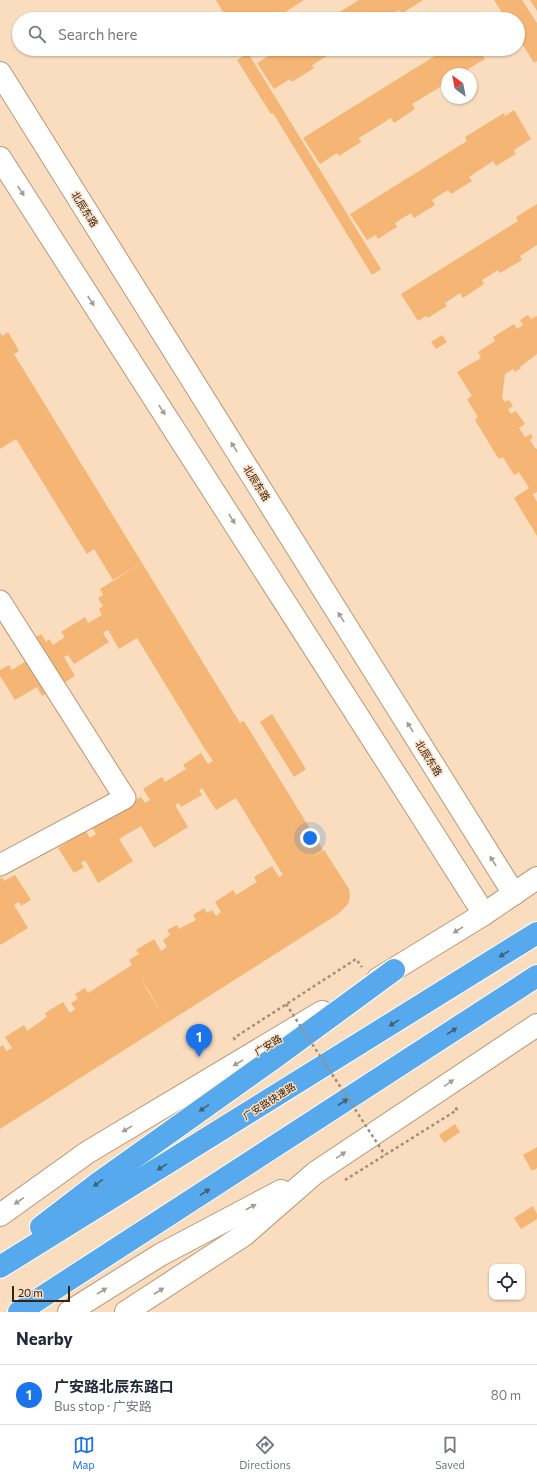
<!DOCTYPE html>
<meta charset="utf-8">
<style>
body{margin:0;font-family:Commissioner,"Noto Sans SC",sans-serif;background:#f6f6f7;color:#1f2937}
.controls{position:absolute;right:12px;bottom:12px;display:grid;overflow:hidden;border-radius:8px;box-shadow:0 1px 3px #0004}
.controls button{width:36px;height:36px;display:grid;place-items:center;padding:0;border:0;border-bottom:1px solid #e0e1e3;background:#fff;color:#1f2937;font:20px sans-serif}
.compass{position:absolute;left:441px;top:68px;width:36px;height:36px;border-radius:50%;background:#fff;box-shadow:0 1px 3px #0004;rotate:328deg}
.scale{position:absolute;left:12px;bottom:10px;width:58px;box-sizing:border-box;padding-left:4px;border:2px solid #322416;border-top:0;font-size:11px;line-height:14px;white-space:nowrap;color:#322416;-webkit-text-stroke:3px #fadcbf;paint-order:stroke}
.you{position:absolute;left:310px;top:838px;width:14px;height:14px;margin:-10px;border:3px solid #fff;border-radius:50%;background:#1a73e8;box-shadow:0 0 0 6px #1a73e833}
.badge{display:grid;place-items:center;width:26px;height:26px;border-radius:50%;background:#1a73e8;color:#fff;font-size:13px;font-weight:700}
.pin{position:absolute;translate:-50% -33px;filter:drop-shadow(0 1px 2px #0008)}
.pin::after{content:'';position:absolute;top:21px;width:14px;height:12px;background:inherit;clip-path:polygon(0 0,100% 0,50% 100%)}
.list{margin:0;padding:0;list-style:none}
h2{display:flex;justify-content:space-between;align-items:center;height:52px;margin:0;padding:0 16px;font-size:17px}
h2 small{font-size:13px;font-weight:400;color:#747a83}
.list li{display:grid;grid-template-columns:26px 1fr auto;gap:12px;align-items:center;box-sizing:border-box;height:60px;padding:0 16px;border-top:1px solid #e0e1e3}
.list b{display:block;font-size:15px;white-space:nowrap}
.list p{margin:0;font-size:13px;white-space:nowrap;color:#747a83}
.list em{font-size:13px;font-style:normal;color:#747a83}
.icon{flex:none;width:22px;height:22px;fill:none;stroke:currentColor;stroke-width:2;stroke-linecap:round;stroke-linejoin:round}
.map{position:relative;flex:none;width:537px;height:1312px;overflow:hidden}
.search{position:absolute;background:#fff;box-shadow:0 1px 3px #0004;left:12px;right:12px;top:12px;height:44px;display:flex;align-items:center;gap:10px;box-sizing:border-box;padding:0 14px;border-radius:22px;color:#747a83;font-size:15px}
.sheet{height:112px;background:#fff}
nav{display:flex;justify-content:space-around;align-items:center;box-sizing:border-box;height:56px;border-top:1px solid #e0e1e3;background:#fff;font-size:11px;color:#747a83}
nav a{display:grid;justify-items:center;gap:2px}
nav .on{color:#1a73e8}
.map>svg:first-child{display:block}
.building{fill:#f5b574;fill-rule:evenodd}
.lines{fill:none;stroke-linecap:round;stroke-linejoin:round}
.street-casing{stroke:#ba9774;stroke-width:23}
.secondary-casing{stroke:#ba9774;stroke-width:24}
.highway-casing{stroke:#fff;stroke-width:24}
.path{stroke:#a58e77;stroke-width:2.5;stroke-dasharray:3 3;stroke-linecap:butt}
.street{stroke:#fff;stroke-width:21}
.secondary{stroke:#fff;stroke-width:22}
.highway{stroke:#56a9ed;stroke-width:22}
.path-bridge{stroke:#a58e77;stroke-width:2.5;stroke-dasharray:3 3;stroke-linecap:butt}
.oneway{fill:#a39c96}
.oneway2{fill:#426077}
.labels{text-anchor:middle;stroke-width:3;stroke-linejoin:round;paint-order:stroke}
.street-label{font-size:10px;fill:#322416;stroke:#fadcbf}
</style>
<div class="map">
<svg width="537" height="1312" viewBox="0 0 537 1312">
<rect width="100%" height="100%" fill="#fadcbf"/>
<!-- building -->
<g class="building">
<polygon points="216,0 304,0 274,19 227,19"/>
<polygon points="359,0 423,0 401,14 399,10 384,19 328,19"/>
<polygon points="494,0 522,0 537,23 537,61 534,63 518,37 518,19 506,19"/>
<polygon points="530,0 537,0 537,11"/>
<polygon points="280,49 338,49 312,65 314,68 292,82 290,79 274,89 257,63"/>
<polygon points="446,49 478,49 485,59 468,69 470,74 447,74 447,87 445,84 412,104 415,109 394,123 391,118 359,138 361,142 339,156 337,153 320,164 303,138"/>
<polygon points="248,53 381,269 372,275 273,113 271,114 237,60"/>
<polygon points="514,110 531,139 514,150 516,154 496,166 493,161 469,177 472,181 451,194 448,190 432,200 435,205 414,218 411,213 395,223 397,227 378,239 376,235 367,240 350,214 467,141 465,137 504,113 505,116"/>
<polygon points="537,204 537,245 520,256 522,260 500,273 498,270 482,280 484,284 463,298 460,293 445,303 447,306 428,318 426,316 418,321 401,294 518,221 516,217"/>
<polygon points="528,315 531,319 537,316 537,354 520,367 521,369 517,370 516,373 513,369 505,374 502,398 505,402 509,400 513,406 508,409 511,414 516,411 525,424 519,428 525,437 531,434 533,437 530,440 535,448 537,449 537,492 533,494 537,502 537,536 514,498 529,488 519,472 514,475 503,457 499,459 495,453 475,420 478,417 467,399 472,396 457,372 481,358 478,352 495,341 493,337 514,324 517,329 523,325 520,320"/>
<polygon points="0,332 2,336 8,332 19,351 14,354 142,563 113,580 94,549 87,554 16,439 0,449"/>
<polygon points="442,335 447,342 436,349 431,342"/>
<path d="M142,563L240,723L244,721L323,850L303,863L324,850L349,889L350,897L348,904L338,914L0,1129V1047L3,1045L6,1051L12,1048L5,1037L24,1025L27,1031L47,1017L45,1013L63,1002L70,1013L75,1009L71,1003L78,999L75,994L85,988L88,993L132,965L129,960L139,954L136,950L154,939L161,951L167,947L163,940L170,935L167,930L177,925L179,929L196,920L193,915L204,908L207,913L212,910L216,916L221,912L215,902L233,890L236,895L257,882L254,877L272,866L279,877L283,875L236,798L216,810L202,788L199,790L202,795L181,807L179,803L175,805L188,827L154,848L141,826L119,839L133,861L98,883L85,860L81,863L84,867L74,873L58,848L68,842L65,837L83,826L90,838L96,834L92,827L132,796L135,800L141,797L145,803L150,800L143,789L162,777L165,782L186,769L183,765L201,753L208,764L213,761L203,746L212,741L203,746L137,638L119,649L108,630L103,633L109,642L74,664L68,655L64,657L75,676L42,696L37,687L15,700L0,676V670L9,665L12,670L26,661L22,646L41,634L46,642L49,639L53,645L65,637L61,632L85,617L88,623L102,615L99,609L103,606L98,598L103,595L100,589ZM141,980L149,991L165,1018Z"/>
<polygon points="272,714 306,769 294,777 260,722"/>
<polygon points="15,875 31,900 21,906 19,902 14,905 28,928 0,945 0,879 2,877 4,881"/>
<polygon points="455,1124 460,1132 444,1143 439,1135"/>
<polygon points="537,1147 537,1168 532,1171 523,1155"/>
<polygon points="533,1206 537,1214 537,1219 521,1229 514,1218"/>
</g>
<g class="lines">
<defs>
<polyline id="street" points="0,601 125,798 0,865"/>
<g id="secondary">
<polyline points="0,73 514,894"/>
<polyline points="0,158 418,810 484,914"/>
<polyline points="378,979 484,914 537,878"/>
<polyline points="0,1215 88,1152 322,1012"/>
<polyline points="69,1312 160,1255 281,1191"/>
<polyline points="126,1312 244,1235 315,1173 537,1025"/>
</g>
<g id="highway">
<polyline points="41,1227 97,1184 274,1058 394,970"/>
<polyline points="0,1267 537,933"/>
<polyline points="19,1312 537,976"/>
</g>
</defs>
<!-- street casing -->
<use href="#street" class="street-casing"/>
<!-- secondary casing -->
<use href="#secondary" class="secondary-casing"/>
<!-- highway casing -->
<use href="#highway" class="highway-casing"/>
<!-- path -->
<g class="path">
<polyline points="235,1040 234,1038 356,959 362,967"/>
<polyline points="345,1180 457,1110 454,1105"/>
</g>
<!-- street -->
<use href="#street" class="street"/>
<!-- secondary -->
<use href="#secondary" class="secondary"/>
<!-- highway -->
<use href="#highway" class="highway"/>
<!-- path-bridge -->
<polyline class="path-bridge" points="286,1004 385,1155"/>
</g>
<!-- one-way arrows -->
<defs><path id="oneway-solid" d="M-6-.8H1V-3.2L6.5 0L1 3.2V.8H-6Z"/></defs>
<g class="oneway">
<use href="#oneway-solid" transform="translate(21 191) rotate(57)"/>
<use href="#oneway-solid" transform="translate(91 301) rotate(57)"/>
<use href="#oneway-solid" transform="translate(162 410) rotate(57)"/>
<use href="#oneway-solid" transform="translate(234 447) rotate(-122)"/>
<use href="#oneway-solid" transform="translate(232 519) rotate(57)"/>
<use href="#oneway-solid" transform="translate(341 617) rotate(-122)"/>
<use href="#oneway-solid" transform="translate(410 727) rotate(-122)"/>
<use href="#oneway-solid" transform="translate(493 861) rotate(-122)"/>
<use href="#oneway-solid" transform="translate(458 930) rotate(148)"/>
<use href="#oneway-solid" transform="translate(238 1063) rotate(149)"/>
<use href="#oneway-solid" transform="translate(449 1083) rotate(-34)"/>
<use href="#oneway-solid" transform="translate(127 1129) rotate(149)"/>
<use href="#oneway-solid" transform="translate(341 1155) rotate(-34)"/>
<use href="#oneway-solid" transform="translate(19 1201) rotate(145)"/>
<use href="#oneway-solid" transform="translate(251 1207) rotate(-28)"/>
<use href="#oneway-solid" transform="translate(102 1291) rotate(-32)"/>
<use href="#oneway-solid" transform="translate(159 1291) rotate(-33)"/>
</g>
<g class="oneway2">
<use href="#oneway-solid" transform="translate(504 954) rotate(148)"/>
<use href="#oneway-solid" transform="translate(394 1023) rotate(148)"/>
<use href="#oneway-solid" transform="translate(452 1031) rotate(-33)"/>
<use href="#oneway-solid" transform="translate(343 1102) rotate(-33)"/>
<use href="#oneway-solid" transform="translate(204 1108) rotate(145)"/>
<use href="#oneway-solid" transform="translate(162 1167) rotate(148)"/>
<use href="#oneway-solid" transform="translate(98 1183) rotate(144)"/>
<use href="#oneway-solid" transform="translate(205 1192) rotate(-33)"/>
</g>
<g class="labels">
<!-- street labels -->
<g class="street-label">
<text transform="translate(85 209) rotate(58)" y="4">北辰东路</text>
<text transform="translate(257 483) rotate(58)" y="4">北辰东路</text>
<text transform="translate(429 758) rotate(58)" y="4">北辰东路</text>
<text transform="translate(268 1045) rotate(-31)" y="4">广安路</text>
<text transform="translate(269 1101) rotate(-32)" y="4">广安路快速路</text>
</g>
</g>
</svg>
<div class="controls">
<button><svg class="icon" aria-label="locate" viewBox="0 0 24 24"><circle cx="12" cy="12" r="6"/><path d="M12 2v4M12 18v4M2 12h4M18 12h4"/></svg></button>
</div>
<svg class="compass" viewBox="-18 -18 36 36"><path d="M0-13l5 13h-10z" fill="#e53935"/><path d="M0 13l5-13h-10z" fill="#747a83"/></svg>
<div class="scale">20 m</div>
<div class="you"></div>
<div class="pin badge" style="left:199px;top:1057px">1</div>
<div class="search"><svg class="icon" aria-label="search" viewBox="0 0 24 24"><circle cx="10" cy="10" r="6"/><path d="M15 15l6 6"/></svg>Search here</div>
</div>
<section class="sheet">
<h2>Nearby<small></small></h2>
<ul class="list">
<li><span class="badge">1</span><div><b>广安路北辰东路口</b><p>Bus stop · 广安路</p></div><em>80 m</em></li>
</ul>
</section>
<nav>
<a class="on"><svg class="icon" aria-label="map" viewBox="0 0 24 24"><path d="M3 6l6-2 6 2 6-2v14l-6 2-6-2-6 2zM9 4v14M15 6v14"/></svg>Map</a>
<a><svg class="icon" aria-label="directions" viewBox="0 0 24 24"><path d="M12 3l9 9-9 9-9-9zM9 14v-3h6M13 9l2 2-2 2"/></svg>Directions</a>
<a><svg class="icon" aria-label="saved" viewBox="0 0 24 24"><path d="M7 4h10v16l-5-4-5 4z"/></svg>Saved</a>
</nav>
